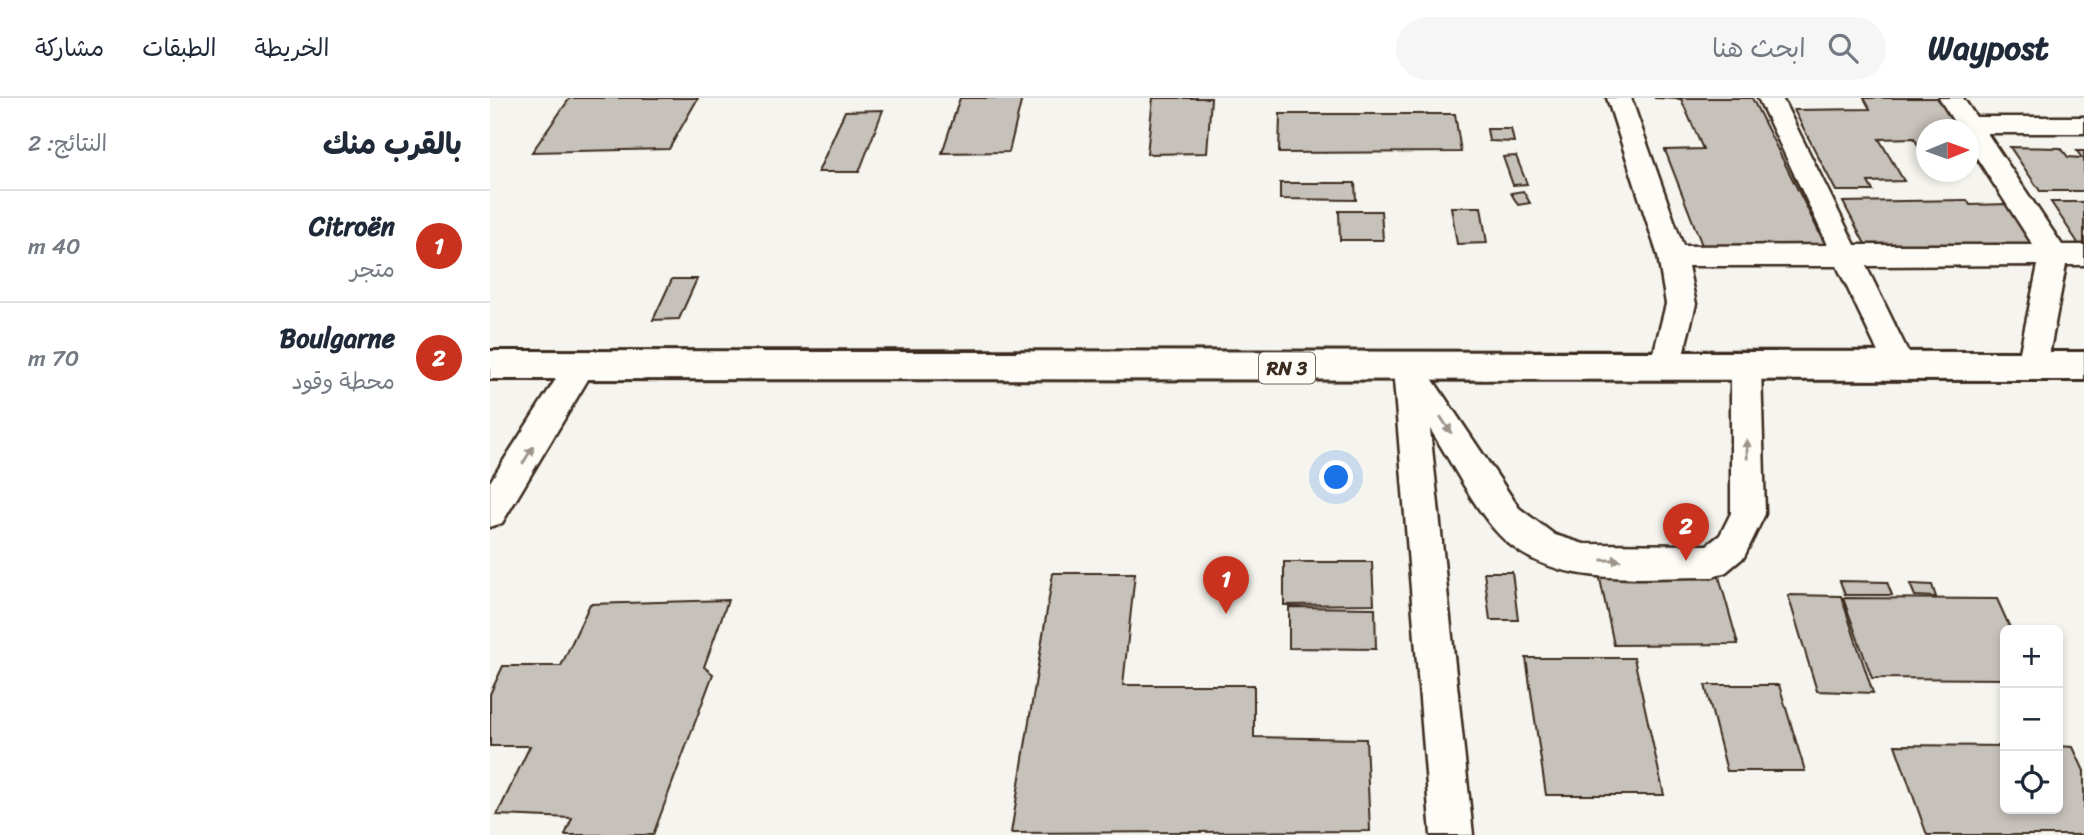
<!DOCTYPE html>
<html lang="ar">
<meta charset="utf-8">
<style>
body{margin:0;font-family:Sriracha,"Playpen Sans Arabic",sans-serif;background:#f6f6f7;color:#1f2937;direction:rtl}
.controls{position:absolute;right:21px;bottom:21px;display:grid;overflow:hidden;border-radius:10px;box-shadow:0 4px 10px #0003}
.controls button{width:63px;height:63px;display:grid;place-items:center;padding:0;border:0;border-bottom:2px solid #e0e1e3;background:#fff;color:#1f2937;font:35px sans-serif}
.compass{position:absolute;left:1426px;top:21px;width:63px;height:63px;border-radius:50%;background:#fff;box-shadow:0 4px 10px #0003;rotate:89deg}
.you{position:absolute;left:847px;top:380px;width:24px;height:24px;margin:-18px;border:5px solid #fff;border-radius:50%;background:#1a73e8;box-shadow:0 0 0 10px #1a73e833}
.badge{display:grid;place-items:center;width:46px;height:46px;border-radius:50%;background:#c8321e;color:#fff;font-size:23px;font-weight:700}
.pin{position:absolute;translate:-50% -58px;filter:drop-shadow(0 2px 4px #0008)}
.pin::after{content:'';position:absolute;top:37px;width:24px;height:21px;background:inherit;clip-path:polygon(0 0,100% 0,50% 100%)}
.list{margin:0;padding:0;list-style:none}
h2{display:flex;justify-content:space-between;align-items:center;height:91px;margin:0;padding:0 28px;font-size:30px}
h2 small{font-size:23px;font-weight:400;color:#747a83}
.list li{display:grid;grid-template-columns:46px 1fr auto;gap:21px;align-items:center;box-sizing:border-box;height:112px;padding:0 28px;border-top:2px solid #e0e1e3}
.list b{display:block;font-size:26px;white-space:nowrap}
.list p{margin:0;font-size:23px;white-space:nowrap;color:#747a83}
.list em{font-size:23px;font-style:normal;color:#747a83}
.icon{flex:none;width:38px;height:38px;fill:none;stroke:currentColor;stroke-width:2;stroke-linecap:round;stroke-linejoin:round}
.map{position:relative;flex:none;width:1594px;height:737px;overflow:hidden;direction:ltr}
header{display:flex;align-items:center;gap:42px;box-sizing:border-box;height:98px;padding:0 35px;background:#fff;border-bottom:2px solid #e0e1e3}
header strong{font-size:33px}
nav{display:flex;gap:38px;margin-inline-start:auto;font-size:24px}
.search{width:490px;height:63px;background:#f6f6f7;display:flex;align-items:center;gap:18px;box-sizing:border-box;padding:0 24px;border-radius:38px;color:#747a83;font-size:26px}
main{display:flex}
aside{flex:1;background:#fff}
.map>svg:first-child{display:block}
.building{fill:#c7c1bb;stroke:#3b2a1e;stroke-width:2}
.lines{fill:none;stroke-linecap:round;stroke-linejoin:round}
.minor-casing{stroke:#3b2a1e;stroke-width:5}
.major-casing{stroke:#3b2a1e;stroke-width:6}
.minor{fill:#fdfcf7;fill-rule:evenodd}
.major{fill:#fdfcf7;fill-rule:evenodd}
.oneway{fill:#9c938a}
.labels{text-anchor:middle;stroke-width:5;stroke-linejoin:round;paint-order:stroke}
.shield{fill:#fdfcf7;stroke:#75695f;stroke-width:2}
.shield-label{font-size:19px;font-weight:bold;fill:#3b2a1e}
</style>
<header>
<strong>Waypost</strong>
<div class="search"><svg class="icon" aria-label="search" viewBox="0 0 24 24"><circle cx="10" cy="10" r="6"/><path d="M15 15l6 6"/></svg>ابحث هنا</div>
<nav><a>الخريطة</a><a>الطبقات</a><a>مشاركة</a></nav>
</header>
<main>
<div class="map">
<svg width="1594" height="737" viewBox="0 0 1594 737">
<rect width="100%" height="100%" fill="#f5f4ee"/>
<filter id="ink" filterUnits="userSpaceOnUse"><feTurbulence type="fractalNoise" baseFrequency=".0143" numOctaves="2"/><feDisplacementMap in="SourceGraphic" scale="14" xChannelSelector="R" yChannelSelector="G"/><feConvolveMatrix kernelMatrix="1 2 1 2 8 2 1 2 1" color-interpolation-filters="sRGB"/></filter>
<g filter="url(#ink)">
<!-- building -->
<g class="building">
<polygon points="80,0 208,0 179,51 42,54"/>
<polygon points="470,0 532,0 519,54 452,55"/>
<polygon points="663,0 721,0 717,55 657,56"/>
<polygon points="1164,0 1262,0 1341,158 1217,160 1175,52 1213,51 1191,1"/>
<polygon points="1374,0 1451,0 1472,32 1436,32 1436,62 1424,40 1389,41 1414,83 1378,84 1383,93 1346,93 1304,12 1380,11"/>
<polygon points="393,12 369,74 328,74 355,13"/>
<polygon points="790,16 965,16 971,54 789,55"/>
<polygon points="997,31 1021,31 1024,44 999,43"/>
<polygon points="1520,49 1571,50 1578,59 1592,60 1587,53 1594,53 1594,93 1550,93"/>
<polygon points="1026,58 1037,86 1023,87 1013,59"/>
<polygon points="790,85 865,85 866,102 790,101"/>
<polygon points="1033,93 1040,105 1028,107 1021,95"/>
<polygon points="1477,102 1480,107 1520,106 1560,166 1387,169 1353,104"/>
<polygon points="1561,104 1594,104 1594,154"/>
<polygon points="961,109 991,109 997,145 967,146"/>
<polygon points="849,113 891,113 893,142 850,142"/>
<polygon points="182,181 207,181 189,221 163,222"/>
<polygon points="794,464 882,464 884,506 794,507"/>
<polygon points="994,474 1022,474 1028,522 1000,522"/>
<polygon points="563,475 645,475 633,587 764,587 764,639 876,641 880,733 521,735"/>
<polygon points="1228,475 1248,546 1124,547 1109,476"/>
<polygon points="1350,483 1397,484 1402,497 1355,497"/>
<polygon points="1420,486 1442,487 1446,499 1425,498"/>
<polygon points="1298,497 1351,498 1383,595 1327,593"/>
<polygon points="1353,500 1507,501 1521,532 1515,532 1515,581 1382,580"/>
<polygon points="238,502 214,569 223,576 163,737 75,737 82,720 7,717 40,648 0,648 0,596 13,568 71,568 100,506"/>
<polygon points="799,509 885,510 886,551 799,550"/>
<polygon points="1036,560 1144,560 1174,697 1056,697"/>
<polygon points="1215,587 1289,587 1315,673 1237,673"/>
<polygon points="1405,647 1515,648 1515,711 1568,711 1568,648 1583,649 1594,673 1594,737 1437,737"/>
</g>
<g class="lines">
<defs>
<g id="minor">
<polygon points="1117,0 1141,0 1193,148 1338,147 1268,0 1292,0 1365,147 1543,147 1478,46 1478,32 1469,32 1449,0 1473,0 1486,19 1594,19 1594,35 1497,35 1572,147 1594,147 1594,167 1576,167 1557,268 1553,277 1542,280 1531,277 1527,268 1548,167 1376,168 1425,268 1421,277 1410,280 1399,277 1347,168 1198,168 1206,206 1190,269 1186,278 1175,281 1164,278 1160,269 1176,206 1168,158"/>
<polygon points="91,256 102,259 106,268 12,425 0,429 0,384 80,259"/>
<path d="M1256,257L1267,260L1271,269L1275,416L1254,459L1236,474L1223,479C1151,478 1056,493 1004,431C979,401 961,363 940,331L983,737H941L903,270L907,261L918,258L929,261L1029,410L1065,437L1094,446L1217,447L1230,437L1241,415V269L1245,260Z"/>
</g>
<polygon id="major" points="0,253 1594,254 1594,282 0,281"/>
</defs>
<!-- minor casing -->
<use href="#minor" class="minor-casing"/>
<!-- major casing -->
<use href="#major" class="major-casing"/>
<!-- minor -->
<use href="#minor" class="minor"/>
<!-- major -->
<use href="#major" class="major"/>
</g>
<!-- one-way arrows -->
<defs><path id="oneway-solid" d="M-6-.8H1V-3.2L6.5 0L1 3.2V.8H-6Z" transform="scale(1.75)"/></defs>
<g class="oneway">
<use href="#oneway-solid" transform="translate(956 327) rotate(57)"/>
<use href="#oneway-solid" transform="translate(1257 351) rotate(-91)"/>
<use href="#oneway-solid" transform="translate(38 357) rotate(-58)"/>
<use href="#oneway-solid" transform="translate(1121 462)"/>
</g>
</g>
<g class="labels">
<!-- shield labels -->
<rect class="shield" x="769" y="254.5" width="56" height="31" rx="5"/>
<g class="shield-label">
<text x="797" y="277">RN 3</text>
</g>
</g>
</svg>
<div class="controls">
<button>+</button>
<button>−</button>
<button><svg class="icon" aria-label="locate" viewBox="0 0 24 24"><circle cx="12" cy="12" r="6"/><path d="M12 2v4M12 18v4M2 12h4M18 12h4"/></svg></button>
</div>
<svg class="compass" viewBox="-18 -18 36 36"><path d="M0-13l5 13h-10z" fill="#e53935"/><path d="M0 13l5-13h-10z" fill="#747a83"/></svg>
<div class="you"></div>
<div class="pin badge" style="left:736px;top:516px">1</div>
<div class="pin badge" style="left:1196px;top:463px">2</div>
</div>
<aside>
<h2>بالقرب منك<small>النتائج: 2</small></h2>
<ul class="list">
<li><span class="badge">1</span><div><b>Citroën</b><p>متجر</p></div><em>40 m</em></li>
<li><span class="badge">2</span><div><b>Boulgarne</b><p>محطة وقود</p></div><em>70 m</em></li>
</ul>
</aside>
</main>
